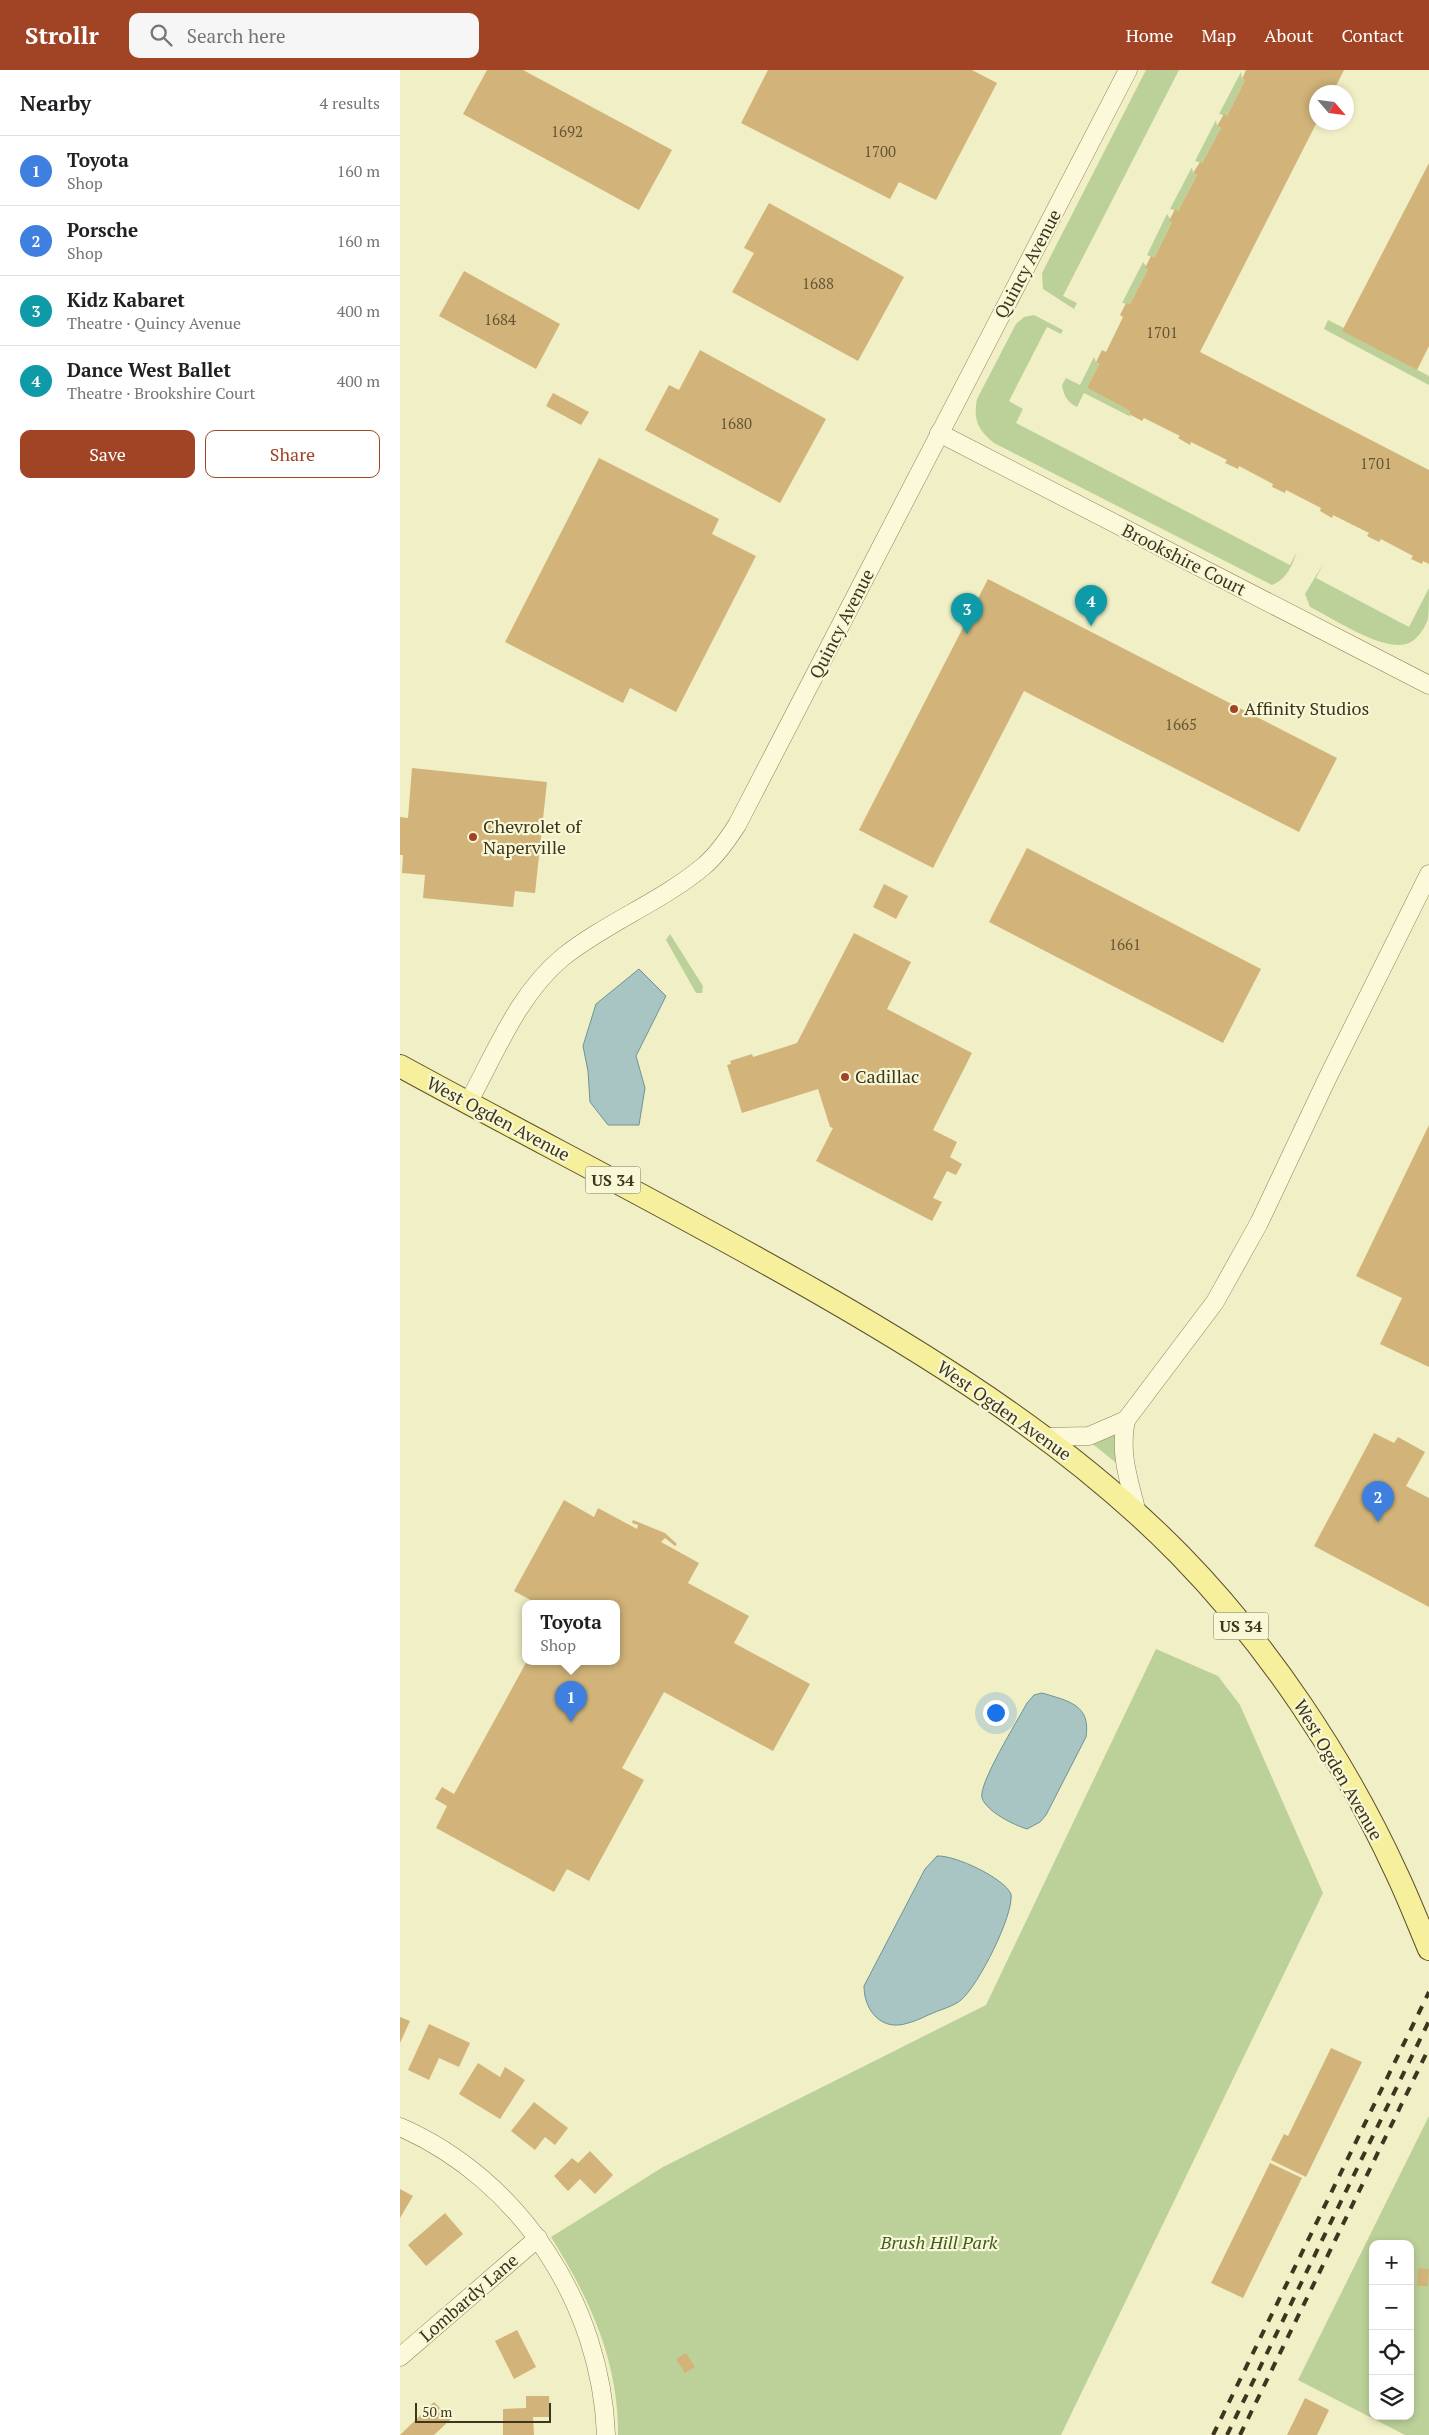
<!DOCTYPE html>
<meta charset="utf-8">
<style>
body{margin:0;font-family:"PT Serif",serif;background:#f6f6f6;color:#202124}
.controls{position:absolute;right:15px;bottom:15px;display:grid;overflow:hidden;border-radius:10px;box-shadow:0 2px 8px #0003}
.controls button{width:45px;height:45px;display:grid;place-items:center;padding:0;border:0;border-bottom:1px solid #e0e0e0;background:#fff;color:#202124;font:25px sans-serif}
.compass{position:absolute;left:909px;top:15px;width:45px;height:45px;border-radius:50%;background:#fff;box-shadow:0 2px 8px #0003;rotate:118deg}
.scale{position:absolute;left:15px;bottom:12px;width:136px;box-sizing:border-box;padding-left:5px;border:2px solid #3e351f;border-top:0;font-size:14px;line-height:18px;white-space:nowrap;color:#3e351f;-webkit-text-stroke:4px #f8f7d6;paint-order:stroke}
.you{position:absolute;left:595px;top:1642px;width:18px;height:18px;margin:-12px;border:4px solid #fff;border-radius:50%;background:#1a73e8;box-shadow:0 0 0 8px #1a73e833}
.badge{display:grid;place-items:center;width:32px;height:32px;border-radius:50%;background:#a14426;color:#fff;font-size:16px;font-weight:700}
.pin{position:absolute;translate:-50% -41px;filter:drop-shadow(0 1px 2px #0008)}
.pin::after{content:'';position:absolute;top:26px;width:18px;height:15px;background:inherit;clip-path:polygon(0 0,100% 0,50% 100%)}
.popup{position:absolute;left:122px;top:1530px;width:98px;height:65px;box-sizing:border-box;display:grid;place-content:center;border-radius:10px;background:#fff;filter:drop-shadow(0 1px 4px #0005);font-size:16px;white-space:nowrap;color:#757577}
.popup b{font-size:19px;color:#202124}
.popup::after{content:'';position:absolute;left:50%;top:100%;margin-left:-10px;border:10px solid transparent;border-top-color:#fff}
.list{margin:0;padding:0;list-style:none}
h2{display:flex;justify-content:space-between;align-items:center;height:65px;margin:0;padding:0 20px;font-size:21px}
h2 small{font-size:16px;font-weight:400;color:#757577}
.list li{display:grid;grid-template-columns:32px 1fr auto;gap:15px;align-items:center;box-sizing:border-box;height:70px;padding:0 20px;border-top:1px solid #e0e0e0}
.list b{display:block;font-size:19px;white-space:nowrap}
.list p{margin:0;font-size:16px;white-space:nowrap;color:#757577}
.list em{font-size:16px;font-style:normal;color:#757577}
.actions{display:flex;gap:10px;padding:15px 20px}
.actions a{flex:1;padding:11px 0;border:1px solid #a14426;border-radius:10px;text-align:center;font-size:18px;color:#a14426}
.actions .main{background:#a14426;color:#fff}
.icon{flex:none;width:28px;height:28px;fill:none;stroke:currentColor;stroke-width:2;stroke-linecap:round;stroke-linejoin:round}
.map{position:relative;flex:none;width:1029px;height:2365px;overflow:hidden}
header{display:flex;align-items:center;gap:30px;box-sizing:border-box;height:70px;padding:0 25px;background:#a14426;color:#fff}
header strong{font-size:24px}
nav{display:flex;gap:28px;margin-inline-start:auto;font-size:18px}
.search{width:350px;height:45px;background:#f6f6f6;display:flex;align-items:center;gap:12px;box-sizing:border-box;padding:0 18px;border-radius:10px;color:#757577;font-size:19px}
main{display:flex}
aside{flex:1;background:#fff}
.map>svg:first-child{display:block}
.green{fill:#bcd199;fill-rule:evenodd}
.water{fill:#a8c5c3;stroke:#6d9494}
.building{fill:#d2b47a}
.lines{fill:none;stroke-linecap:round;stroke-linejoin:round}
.minor-casing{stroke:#8e835a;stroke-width:19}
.major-casing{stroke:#5c4f2e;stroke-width:24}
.minor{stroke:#fbf9da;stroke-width:18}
.major{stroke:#f6f09d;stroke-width:22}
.rail{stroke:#3e351f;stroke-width:4;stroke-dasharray:9 9;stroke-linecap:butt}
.poi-dot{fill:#a14426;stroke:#f8f7d6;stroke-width:2}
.labels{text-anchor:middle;stroke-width:4.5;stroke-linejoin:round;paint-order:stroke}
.number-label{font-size:15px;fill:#635536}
.shield{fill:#f8f7d6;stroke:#766f56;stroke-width:1}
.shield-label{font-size:16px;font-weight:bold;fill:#3e351f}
.street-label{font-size:18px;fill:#3e351f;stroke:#f8f7d6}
.poi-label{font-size:18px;fill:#3e351f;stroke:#f8f7d6;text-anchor:start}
.park-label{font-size:18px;font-style:italic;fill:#405b24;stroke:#f8f7d6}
</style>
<header>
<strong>Strollr</strong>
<div class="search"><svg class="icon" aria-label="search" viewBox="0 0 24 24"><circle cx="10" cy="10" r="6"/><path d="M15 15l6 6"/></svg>Search here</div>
<nav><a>Home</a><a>Map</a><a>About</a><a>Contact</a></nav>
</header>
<main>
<aside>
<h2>Nearby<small>4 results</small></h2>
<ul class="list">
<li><span class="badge" style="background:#3f7fe0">1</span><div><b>Toyota</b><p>Shop</p></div><em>160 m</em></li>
<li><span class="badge" style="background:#3f7fe0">2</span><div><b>Porsche</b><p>Shop</p></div><em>160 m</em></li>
<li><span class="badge" style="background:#0f9aa8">3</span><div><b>Kidz Kabaret</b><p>Theatre · Quincy Avenue</p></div><em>400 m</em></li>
<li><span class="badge" style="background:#0f9aa8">4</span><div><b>Dance West Ballet</b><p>Theatre · Brookshire Court</p></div><em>400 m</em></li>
</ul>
<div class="actions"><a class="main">Save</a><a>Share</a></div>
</aside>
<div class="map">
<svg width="1029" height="2365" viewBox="0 0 1029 2365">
<rect width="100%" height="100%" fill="#f1efc6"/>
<!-- green -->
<g class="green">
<polygon points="746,0 779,0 663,226 677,233 674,239 643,219 642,203"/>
<polygon points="841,2 842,9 845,10 827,46 819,44"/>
<polygon points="816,50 817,56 821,58 802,93 795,91"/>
<polygon points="792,97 793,103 797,105 778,141 770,139"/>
<polygon points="767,144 772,152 754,188 747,185"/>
<polygon points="743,192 748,199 730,234 722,233"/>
<path d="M634,245L663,260L661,264L647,257L609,331L623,339L616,353L890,495L897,481C892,496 887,509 872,515L594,373C578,360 573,350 577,329L616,254L624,247Z"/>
<polygon points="928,250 944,258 943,261 1029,306 1029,315 924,259"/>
<path d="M694,287L696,292L699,294L687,318L730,341L729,344L731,347L684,323L677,337C667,332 664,326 662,315L666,308L680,315Z"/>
<path d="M923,494L916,508L1009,557L1029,518C1029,527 1029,540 1028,549C1025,558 1016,572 1006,574C981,581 933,548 910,537L905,524Z"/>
<polygon points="270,864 303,916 302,923 296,923 266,870"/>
<polygon points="719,1359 720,1396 689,1371"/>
<path d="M756,1579L818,1606L840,1635L923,1823L661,2365H218C219,2292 189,2227 151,2167L263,2097L586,1935Z"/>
<path d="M1029,2046V2365H1005L898,2310ZM973,2174H1010V2346H973Z"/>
</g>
<!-- water -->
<g class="water">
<polygon points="239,899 266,926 236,986 245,1018 239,1055 208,1055 190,1032 188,1001 183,976 196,934"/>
<path d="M642,1623C669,1631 691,1635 686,1667L646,1745L640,1752L627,1759C614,1755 587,1742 582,1728C578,1714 618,1650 627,1633L634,1625Z"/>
<path d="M537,1786C555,1785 604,1808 611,1824C614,1845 578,1916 561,1930C554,1936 542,1939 533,1943C525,1946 517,1951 508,1953C482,1962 464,1941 464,1916L525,1799Z"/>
</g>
<!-- building -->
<g class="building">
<polygon points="87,0 123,0 272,80 239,140 63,44"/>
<polygon points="368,0 572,0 597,13 536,130 499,112 490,129 341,53"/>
<polygon points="846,0 944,0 933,22 916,22 917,52 800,282 1029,400 1029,494 1023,491 1022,494 1011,489 1013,486 981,469 979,472 967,466 969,463 933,445 932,448 920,441 921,438 886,420 885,423 872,417 873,414 839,396 838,399 825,393 827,390 791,372 790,375 778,368 780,366 744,348 742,351 729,344 730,341 687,318 699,294 696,292 702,280 706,282 723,247 720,245 726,233 730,234 748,199 745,198 751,186 754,188 772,152 769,151 775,139 778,141 797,105 793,103 800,92 802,93 821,58 817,56 824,44 827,46 845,10 842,9"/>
<polygon points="1029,93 1029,276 1017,300 942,261"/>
<polygon points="369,133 504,207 458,291 332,222 354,183 344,178"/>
<polygon points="64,201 160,254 136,299 39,246"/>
<polygon points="300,280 426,349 380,433 245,360 269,315 279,320"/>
<polygon points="153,323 189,342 181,355 146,336"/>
<polygon points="199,388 319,449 312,464 356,486 276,642 230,618 223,633 105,572"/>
<polygon points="588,509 937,688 899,762 624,621 533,798 459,760"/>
<polygon points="12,698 147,712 135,823 115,821 113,837 23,828 25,805 2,803 3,785 0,785 0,747 8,748"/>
<polygon points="627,778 861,899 823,973 589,852"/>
<polygon points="484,814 508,826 496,849 473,837"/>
<polygon points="454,863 511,892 487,939 572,983 533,1060 557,1072 550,1087 562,1094 556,1105 547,1101 533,1128 542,1132 532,1151 416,1091 433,1058 430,1057 418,1019 342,1043 327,995 331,994 330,991 352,984 353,987 397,973"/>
<polygon points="1029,1055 1029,1297 980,1274 1002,1228 956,1206"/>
<polygon points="974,1363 994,1373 998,1367 1025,1382 1006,1416 1029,1428 1029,1537 914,1476"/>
<polygon points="164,1430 194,1447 198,1438 237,1459 238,1455 232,1453 233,1450 265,1463 277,1474 275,1476 265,1468 261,1472 299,1493 288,1513 349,1546 334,1573 410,1614 373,1681 264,1622 222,1698 244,1710 189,1811 167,1799 154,1822 36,1758 47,1736 35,1729 42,1717 54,1724 127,1591 216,1591 216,1533 136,1533 114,1521"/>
<polygon points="0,1947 10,1951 0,1973"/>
<polygon points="29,1954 70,1973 59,1997 39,1988 29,2010 8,2000"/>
<polygon points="931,1978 962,1992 906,2107 871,2090 884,2064 888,2066"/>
<polygon points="78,1993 100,2007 105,1997 125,2010 100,2049 59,2024"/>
<polygon points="134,2032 168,2058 155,2075 145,2067 135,2080 111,2061"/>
<polygon points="190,2081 213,2105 195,2124 180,2109 168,2121 154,2106 172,2088 178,2093"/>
<polygon points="870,2093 902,2108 843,2228 811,2213"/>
<polygon points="0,2119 13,2126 0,2148"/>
<polygon points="45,2143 63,2164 26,2196 8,2175"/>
<polygon points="1018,2198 1029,2199 1028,2216 1017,2216"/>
<polygon points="117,2260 136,2297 114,2309 95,2271"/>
<polygon points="286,2283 295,2297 285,2303 276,2289"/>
<polygon points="126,2326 149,2326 150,2347 133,2347 134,2365 103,2365 103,2339 126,2338"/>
<polygon points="905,2328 929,2340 917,2365 887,2365"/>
<polygon points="34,2332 51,2349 34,2365 0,2365"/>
</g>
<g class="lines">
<defs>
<g id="minor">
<polyline points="539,363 1029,615"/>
<path d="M68,1033C95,984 118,924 163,887C207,852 261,832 304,796C317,785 328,769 337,755L728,0"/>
<path d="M726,1350C719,1384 729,1410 737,1443"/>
<polyline points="644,1367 689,1366 726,1350 815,1232 859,1153 927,1009 1029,804"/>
<path d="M0,2057C121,2110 201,2234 206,2365"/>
<polyline points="0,2287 138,2168"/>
</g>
<path id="major" d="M0,996C139,1072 281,1144 419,1223C548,1297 675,1378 780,1485C867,1574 944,1689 996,1802C1008,1827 1018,1853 1029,1879"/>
</defs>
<!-- minor casing -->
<use href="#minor" class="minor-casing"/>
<!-- major casing -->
<use href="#major" class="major-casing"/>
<!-- minor -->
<use href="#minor" class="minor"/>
<!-- major -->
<use href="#major" class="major"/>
<!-- rail -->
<g class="rail">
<polyline points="813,2365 1029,1922"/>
<polyline points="827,2365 1029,1951"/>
<polyline points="840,2365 1029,1978"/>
</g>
</g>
<!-- markers -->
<g class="poi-dot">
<circle cx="834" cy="639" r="5"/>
<circle cx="73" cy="767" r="5"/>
<circle cx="445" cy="1007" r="5"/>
</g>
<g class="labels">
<!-- number labels -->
<g class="number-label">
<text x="167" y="67">1692</text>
<text x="480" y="87">1700</text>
<text x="418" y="219">1688</text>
<text x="100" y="255">1684</text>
<text x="762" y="268">1701</text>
<text x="336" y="359">1680</text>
<text x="976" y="399">1701</text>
<text x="781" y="660">1665</text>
<text x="725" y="880">1661</text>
</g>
<!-- shield labels -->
<g class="shield">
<rect x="185.5" y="1096.5" width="55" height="27" rx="4"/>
<rect x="813.5" y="1542.5" width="55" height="27" rx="4"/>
</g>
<g class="shield-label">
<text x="213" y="1116">US 34</text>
<text x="841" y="1562">US 34</text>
</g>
<!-- street labels -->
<g class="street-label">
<text transform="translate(628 194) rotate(-62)" y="6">Quincy Avenue</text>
<text transform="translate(784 490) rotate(27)" y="6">Brookshire Court</text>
<text transform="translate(442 554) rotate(-63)" y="6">Quincy Avenue</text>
<text transform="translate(98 1049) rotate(28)" y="6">West Ogden Avenue</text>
<text transform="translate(604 1341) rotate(35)" y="6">West Ogden Avenue</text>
<text transform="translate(938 1700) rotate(60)" y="6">West Ogden Avenue</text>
<text transform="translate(69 2228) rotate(-41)" y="6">Lombardy Lane</text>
</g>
<!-- poi labels -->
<g class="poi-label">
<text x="844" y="645">Affinity Studios</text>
<text x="83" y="763">Chevrolet of<tspan x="83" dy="21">Naperville</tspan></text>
<text x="455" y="1013">Cadillac</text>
</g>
<!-- park labels -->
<g class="park-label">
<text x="539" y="2179">Brush Hill Park</text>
</g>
</g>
</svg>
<div class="controls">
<button>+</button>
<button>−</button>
<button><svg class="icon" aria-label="locate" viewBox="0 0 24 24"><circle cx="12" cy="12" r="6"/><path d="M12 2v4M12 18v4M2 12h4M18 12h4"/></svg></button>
<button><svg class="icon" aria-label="layers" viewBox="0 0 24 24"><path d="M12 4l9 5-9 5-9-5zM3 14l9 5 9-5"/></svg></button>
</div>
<svg class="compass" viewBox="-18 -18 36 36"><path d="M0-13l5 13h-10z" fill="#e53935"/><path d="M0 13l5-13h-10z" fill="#757577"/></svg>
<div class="scale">50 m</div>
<div class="you"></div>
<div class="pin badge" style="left:171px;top:1652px;background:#3f7fe0">1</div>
<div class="popup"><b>Toyota</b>Shop</div>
<div class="pin badge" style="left:978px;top:1452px;background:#3f7fe0">2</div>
<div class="pin badge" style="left:567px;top:564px;background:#0f9aa8">3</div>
<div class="pin badge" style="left:691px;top:556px;background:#0f9aa8">4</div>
</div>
</main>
